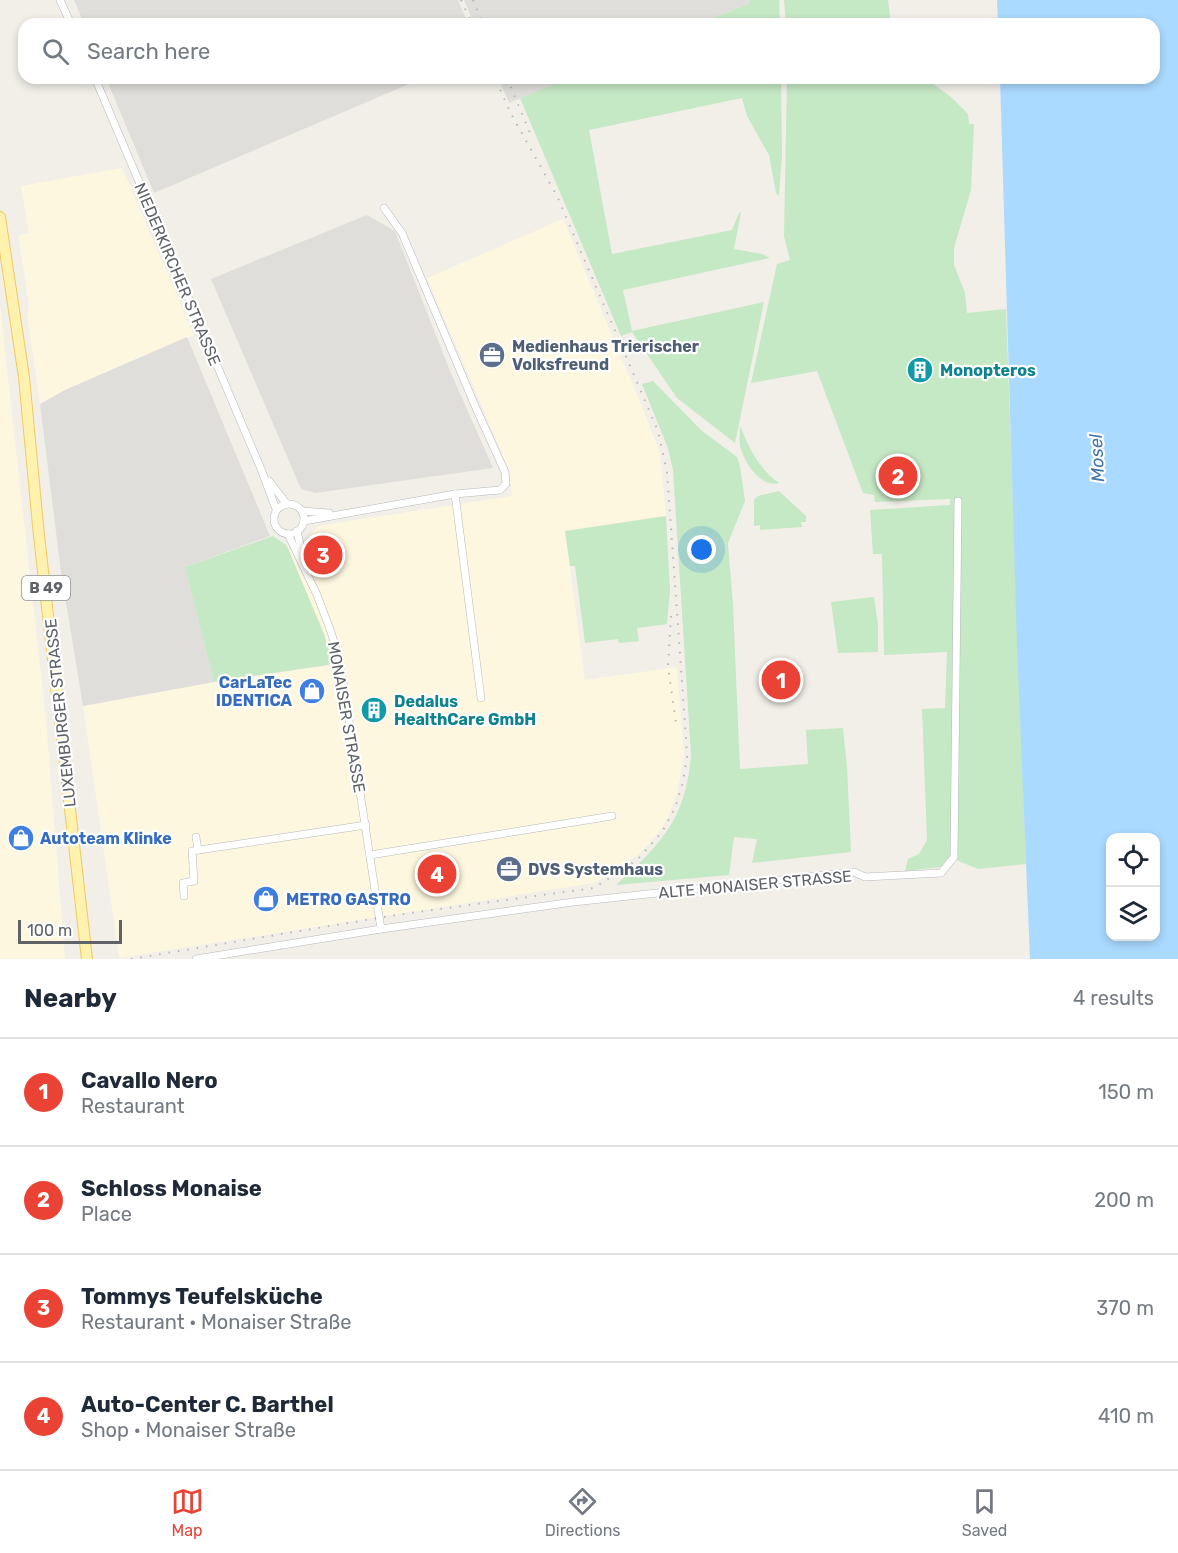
<!DOCTYPE html>
<meta charset="utf-8">
<style>
body{margin:0;font-family:Rubik,sans-serif;background:#f6f6f7;color:#1f2937}
.controls{position:absolute;right:18px;bottom:18px;display:grid;overflow:hidden;border-radius:12px;box-shadow:0 3px 9px #0003}
.controls button{width:54px;height:54px;display:grid;place-items:center;padding:0;border:0;border-bottom:2px solid #e0e1e3;background:#fff;color:#1f2937;font:30px sans-serif}
.scale{position:absolute;left:18px;bottom:15px;width:104px;box-sizing:border-box;padding-left:6px;border:3px solid #5f6368;border-top:0;font-size:16px;line-height:21px;white-space:nowrap;color:#5f6368;-webkit-text-stroke:4px #fff;paint-order:stroke}
.you{position:absolute;left:702px;top:550px;width:21px;height:21px;margin:-15px;border:4px solid #fff;border-radius:50%;background:#1a73e8;box-shadow:0 0 0 9px #1a73e833}
.badge{display:grid;place-items:center;width:39px;height:39px;border-radius:50%;background:#ea4335;color:#fff;font-size:20px;font-weight:700}
.pin{position:absolute;translate:-50% -50%;border:3px solid #fff;box-shadow:0 2px 6px #0006}
.list{margin:0;padding:0;list-style:none}
h2{display:flex;justify-content:space-between;align-items:center;height:78px;margin:0;padding:0 24px;font-size:26px}
h2 small{font-size:20px;font-weight:400;color:#747a83}
.list li{display:grid;grid-template-columns:39px 1fr auto;gap:18px;align-items:center;box-sizing:border-box;height:108px;padding:0 24px;border-top:2px solid #e0e1e3}
.list b{display:block;font-size:22px;white-space:nowrap}
.list p{margin:0;font-size:20px;white-space:nowrap;color:#747a83}
.list em{font-size:20px;font-style:normal;color:#747a83}
.icon{flex:none;width:33px;height:33px;fill:none;stroke:currentColor;stroke-width:2;stroke-linecap:round;stroke-linejoin:round}
.map{position:relative;flex:none;width:1178px;height:959px;overflow:hidden}
.search{position:absolute;background:#fff;box-shadow:0 3px 9px #0003;left:18px;right:18px;top:18px;height:66px;display:flex;align-items:center;gap:15px;box-sizing:border-box;padding:0 21px;border-radius:18px;color:#747a83;font-size:22px}
.sheet{height:510px;background:#fff}
nav{display:flex;justify-content:space-around;align-items:center;box-sizing:border-box;height:84px;border-top:2px solid #e0e1e3;background:#fff;font-size:16px;color:#747a83}
nav a{display:grid;justify-items:center;gap:3px}
nav .on{color:#ea4335}
.map>svg:first-child{display:block}
.commercial{fill:#fef7e0}
.industrial{fill:#e0deda}
.green{fill:#c5e8c5}
.water{fill:#aadaff;fill-rule:evenodd}
.lines{fill:none;stroke-linecap:round;stroke-linejoin:round}
.street-casing{stroke:#b5b8bc;stroke-width:8}
.primary-casing{stroke:#f2c960;stroke-width:12}
.street{stroke:#fff;stroke-width:7}
.primary{stroke:#fff2af;stroke-width:10}
.rail{stroke:#b6b7b8;stroke-width:2;stroke-dasharray:1.5 8;stroke-linecap:butt}
.labels{text-anchor:middle;stroke-width:4.5;stroke-linejoin:round;paint-order:stroke}
.shield{fill:#fff;stroke:#8f9295;stroke-width:1.5}
.shield-label{font-size:15px;font-weight:bold;fill:#5f6368}
.street-label{font-size:16px;fill:#5f6368;stroke:#fff}
.service-label{font-size:16px;font-weight:bold;fill:#4e5e75;stroke:#fff;text-anchor:start}
.culture-label{font-size:16px;font-weight:bold;fill:#0d838f;stroke:#fff;text-anchor:start}
.shop-label{font-size:16px;font-weight:bold;fill:#366cbe;stroke:#fff;text-anchor:start}
.water-label{font-size:18px;font-style:italic;fill:#4174aa;stroke:#fff}
</style>
<div class="map">
<svg width="1178" height="959" viewBox="0 0 1178 959">
<rect width="100%" height="100%" fill="#f1efe8"/>
<!-- commercial -->
<g class="commercial">
<polygon points="122,168 194,335 65,390 40,404 27,316 29,304 18,235 29,233 21,186"/>
<polygon points="563,219 645,414 659,451 662,472 666,516 565,531 585,680 677,667 684,755 677,794 668,817 660,831 638,855 594,883 119,958 83,706 214,682 333,665 324,634 289,551 305,541 317,527 324,525 512,496 510,472 427,278"/>
<polygon points="0,306 46,720 65,959 0,959"/>
</g>
<!-- industrial -->
<g class="industrial">
<polygon points="74,0 458,0 468,24 84,24"/>
<polygon points="464,0 750,0 750,3 699,24 474,24"/>
<polygon points="106,78 423,78 154,193"/>
<polygon points="498,78 569,78 509,103"/>
<polygon points="367,215 395,231 450,371 493,468 315,493 301,489 211,279"/>
<polygon points="187,337 270,536 185,567 214,682 83,706 61,572 40,404 65,390"/>
</g>
<!-- green -->
<g class="green">
<polygon points="750,0 779,0 780,24 699,24 750,3"/>
<polygon points="784,0 888,0 891,24 786,24"/>
<polygon points="569,78 781,78 782,154 779,196 776,193 769,155 747,116 742,98 589,130 612,254 732,230 739,213 741,212 734,249 762,254 770,258 623,290 632,331 764,302 735,443 677,398 632,332 621,336 520,98"/>
<polygon points="787,78 925,78 951,97 968,114 969,124 974,124 971,190 954,248 954,265 965,293 967,313 1006,309 1026,864 978,869 949,857 941,867 905,871 908,859 919,854 927,840 922,709 945,708 947,652 884,655 882,554 873,554 870,510 950,505 950,499 875,502 874,495 863,493 817,371 751,383 777,264 790,260 784,236"/>
<path d="M653,381L702,431L737,457L740,466L745,501L728,543L733,605L740,769L808,764L806,730L843,728L847,766L851,852L752,863L757,839L734,837L729,875L616,885C661,844 686,819 691,755L673,470L668,448L642,384Z"/>
<path d="M740,426C750,449 758,468 779,483C760,488 744,462 740,446C739,440 740,432 740,426Z"/>
<polygon points="779,491 806,516 806,522 801,522 802,527 760,530 760,525 754,526 754,500 758,496"/>
<polygon points="666,516 670,590 667,624 637,628 639,641 619,643 618,639 585,643 575,566 570,566 565,531"/>
<polygon points="273,536 286,545 289,551 324,634 333,664 214,682 185,567"/>
<polygon points="874,597 878,625 878,652 838,653 831,602"/>
</g>
<!-- water -->
<path class="water" d="M997,0H1178V959H1030L1017,646L1000,78H1154V24H998ZM1110,837H1156V936H1110Z"/>
<g class="lines">
<defs>
<g id="street">
<polyline points="60,0 71,24"/>
<polyline points="95,78 261,469 276,509"/>
<polyline points="269,481 286,503"/>
<polyline points="455,494 481,698"/>
<circle cx="289" cy="519" r="15"/>
<polyline points="302,511 329,513"/>
<polyline points="304,521 455,494 500,490 506,484 505,472 476,408 402,233 384,208"/>
<polyline points="297,531 305,566"/>
<polyline points="288,534 317,595 331,632 340,662 381,929"/>
<polyline points="196,837 198,850"/>
<polyline points="370,855 612,816"/>
<polyline points="184,896 183,883 194,881 192,851 366,825"/>
<polyline points="196,959 381,929 573,902 854,872 865,877 941,873 954,857 958,501"/>
</g>
<polyline id="primary" points="0,217 24,377 39,536 87,959"/>
</defs>
<!-- street casing -->
<use href="#street" class="street-casing"/>
<!-- primary casing -->
<use href="#primary" class="primary-casing"/>
<!-- street -->
<use href="#street" class="street"/>
<!-- primary -->
<use href="#primary" class="primary"/>
<!-- rail -->
<g class="rail">
<polyline points="461,0 472,24"/>
<polyline points="473,0 483,24"/>
<polyline points="507,78 530,133"/>
<polyline points="671,616 668,667 676,723"/>
<polyline points="131,959 396,915 594,888 637,860 662,832 675,808 683,782 687,757 686,738 667,472 658,431 557,196 510,112 495,78"/>
</g>
</g>
<!-- icons -->
<defs>
<symbol id="office-disc" viewBox="-11 -11 22 22"><circle r="9.5" fill="#5c6f8a" stroke="#fff"/><path d="M-6-3h4V-5.5h4V-3h4V5H-6ZM-1-4.5V-3h2v-1.5ZM-6 0V1H6V0Z" fill="#fff"/></symbol>
<symbol id="building-disc" viewBox="-11 -11 22 22"><circle r="9.5" fill="#0f9aa8" stroke="#fff"/><path d="M-4-6H4V6H1V3H-1V6H-4ZM-2.5-4.3h1.7v1.8h-1.7ZM.8-4.3h1.7v1.8H.8ZM-2.5-1h1.7V.8h-1.7ZM.8-1h1.7V.8H.8Z" fill="#fff"/></symbol>
<symbol id="shop-disc" viewBox="-11 -11 22 22"><circle r="9.5" fill="#3f7fe0" stroke="#fff"/><path d="M-5-2.5h2.3a2.7 3.5 0 0 1 5.4 0H5L5.5 6h-11ZM-1.5-2.5h3a1.5 2.3 0 0 0-3 0Z" fill="#fff"/></symbol>
</defs>
<g fill-rule="evenodd">
<use href="#office-disc" x="477" y="340" width="30" height="30"/>
<use href="#building-disc" x="905" y="355" width="30" height="30"/>
<use href="#shop-disc" x="297" y="676" width="30" height="30"/>
<use href="#building-disc" x="359" y="695" width="30" height="30"/>
<use href="#shop-disc" x="6" y="823" width="30" height="30"/>
<use href="#office-disc" x="494" y="854" width="30" height="30"/>
<use href="#shop-disc" x="251" y="884" width="30" height="30"/>
</g>
<g class="labels">
<!-- shield labels -->
<rect class="shield" x="22" y="576" width="48" height="24" rx="4.5"/>
<g class="shield-label">
<text x="46" y="593">B 49</text>
</g>
<!-- street labels -->
<g class="street-label">
<text transform="translate(178 274) rotate(67)" y="6">NIEDERKIRCHER STRASSE</text>
<text transform="translate(60 713) rotate(-96)" y="6">LUXEMBURGER STRASSE</text>
<text transform="translate(347 717) rotate(80)" y="6">MONAISER STRASSE</text>
<text transform="translate(755 884) rotate(-5)" y="6">ALTE MONAISER STRASSE</text>
</g>
<!-- service labels -->
<g class="service-label">
<text x="512" y="352">Medienhaus Trierischer<tspan x="512" dy="18">Volksfreund</tspan></text>
<text x="528" y="875">DVS Systemhaus</text>
</g>
<!-- culture labels -->
<g class="culture-label">
<text x="940" y="376">Monopteros</text>
<text x="394" y="707">Dedalus<tspan x="394" dy="18">HealthCare GmbH</tspan></text>
</g>
<!-- shop labels -->
<g class="shop-label">
<text x="292" y="688" text-anchor="end">CarLaTec<tspan x="292" dy="18">IDENTICA</tspan></text>
<text x="40" y="844">Autoteam Klinke</text>
<text x="286" y="905">METRO GASTRO</text>
</g>
<!-- water labels -->
<g class="water-label">
<text transform="translate(1097 458) rotate(-93)" y="6">Mosel</text>
</g>
</g>
</svg>
<div class="controls">
<button><svg class="icon" aria-label="locate" viewBox="0 0 24 24"><circle cx="12" cy="12" r="6"/><path d="M12 2v4M12 18v4M2 12h4M18 12h4"/></svg></button>
<button><svg class="icon" aria-label="layers" viewBox="0 0 24 24"><path d="M12 4l9 5-9 5-9-5zM3 14l9 5 9-5"/></svg></button>
</div>
<div class="scale">100 m</div>
<div class="you"></div>
<div class="pin badge" style="left:781px;top:680px">1</div>
<div class="pin badge" style="left:898px;top:476px">2</div>
<div class="pin badge" style="left:323px;top:555px">3</div>
<div class="pin badge" style="left:437px;top:874px">4</div>
<div class="search"><svg class="icon" aria-label="search" viewBox="0 0 24 24"><circle cx="10" cy="10" r="6"/><path d="M15 15l6 6"/></svg>Search here</div>
</div>
<section class="sheet">
<h2>Nearby<small>4 results</small></h2>
<ul class="list">
<li><span class="badge">1</span><div><b>Cavallo Nero</b><p>Restaurant</p></div><em>150 m</em></li>
<li><span class="badge">2</span><div><b>Schloss Monaise</b><p>Place</p></div><em>200 m</em></li>
<li><span class="badge">3</span><div><b>Tommys Teufelsküche</b><p>Restaurant · Monaiser Straße</p></div><em>370 m</em></li>
<li><span class="badge">4</span><div><b>Auto-Center C. Barthel</b><p>Shop · Monaiser Straße</p></div><em>410 m</em></li>
</ul>
</section>
<nav>
<a class="on"><svg class="icon" aria-label="map" viewBox="0 0 24 24"><path d="M3 6l6-2 6 2 6-2v14l-6 2-6-2-6 2zM9 4v14M15 6v14"/></svg>Map</a>
<a><svg class="icon" aria-label="directions" viewBox="0 0 24 24"><path d="M12 3l9 9-9 9-9-9zM9 14v-3h6M13 9l2 2-2 2"/></svg>Directions</a>
<a><svg class="icon" aria-label="saved" viewBox="0 0 24 24"><path d="M7 4h10v16l-5-4-5 4z"/></svg>Saved</a>
</nav>
